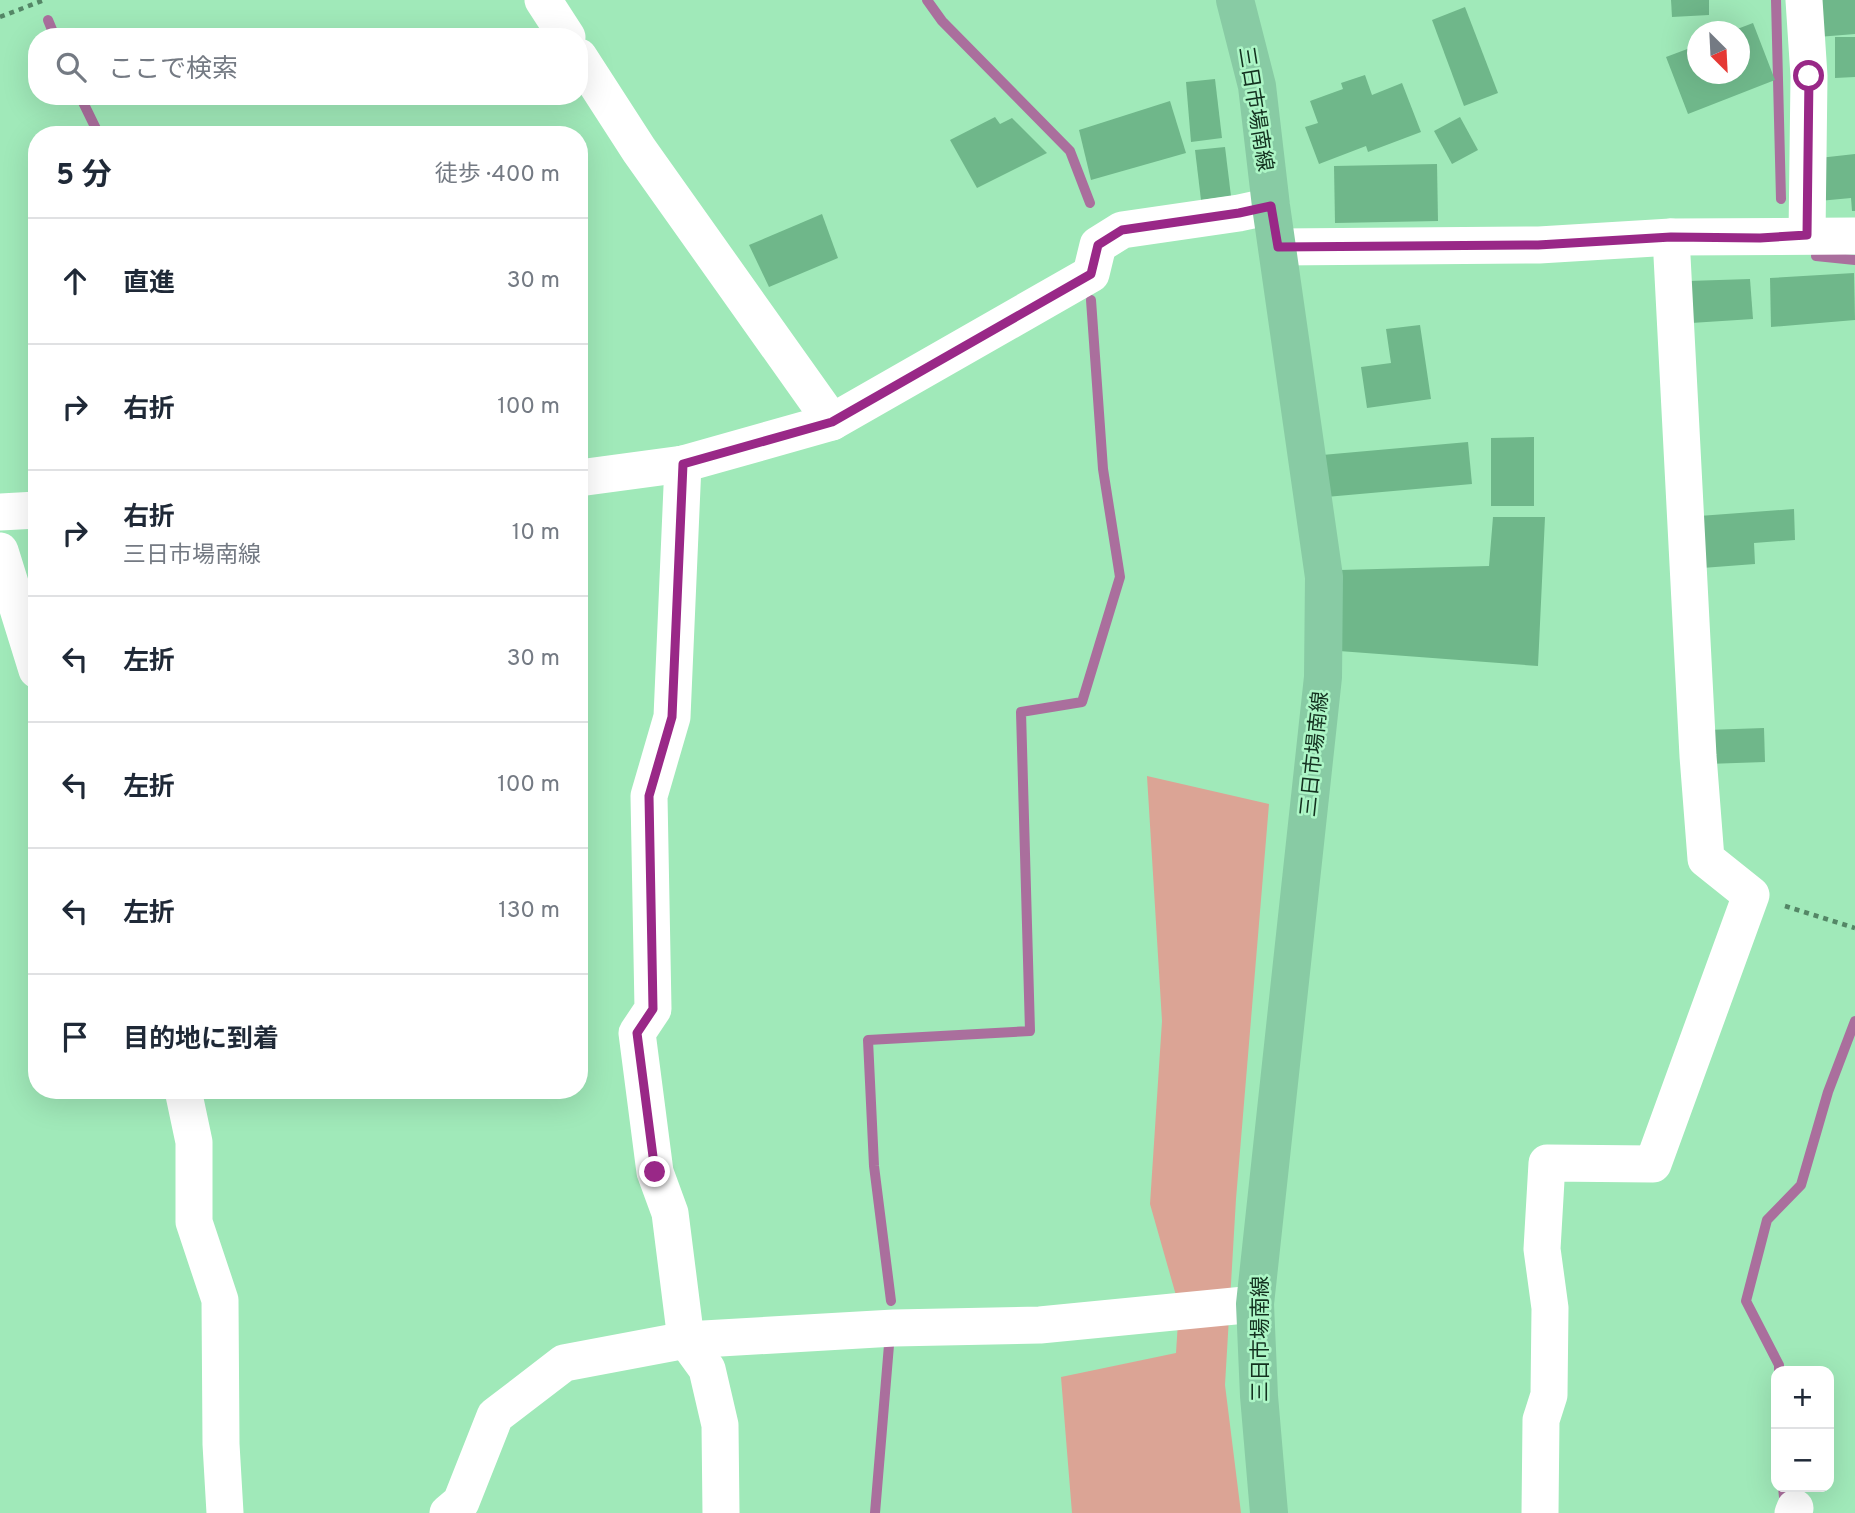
<!DOCTYPE html>
<html lang="ja">
<meta charset="utf-8">
<style>
body{margin:0;font-family:Overpass,"Noto Sans JP",sans-serif;background:#f2f2f3;color:#1f2937}
.controls{position:absolute;right:21px;bottom:21px;display:grid;overflow:hidden;border-radius:14px;box-shadow:0 7px 28px #0002}
.controls button{width:63px;height:63px;display:grid;place-items:center;padding:0;border:0;border-bottom:2px solid #e0e1e3;background:#fff;color:#1f2937;font:35px sans-serif}
.compass{position:absolute;left:1687px;top:21px;width:63px;height:63px;border-radius:50%;background:#fff;box-shadow:0 7px 28px #0002;rotate:156deg}
.stop{position:absolute;width:21px;height:21px;margin:-16px;border:5px solid #992887;border-radius:50%;background:#fff}
.stop.end{background:#992887;border-color:#fff;box-shadow:0 2px 7px #0008}
.list{margin:0;padding:0;list-style:none}
h2{display:flex;justify-content:space-between;align-items:center;height:91px;margin:0;padding:0 28px;font-size:30px}
h2 small{font-size:23px;font-weight:400;color:#747a83}
.list li{display:grid;grid-template-columns:46px 1fr auto;gap:21px;align-items:center;box-sizing:border-box;height:126px;padding:0 28px;border-top:2px solid #e0e1e3}
.list b{display:block;font-size:26px;white-space:nowrap}
.list p{margin:0;font-size:23px;white-space:nowrap;color:#747a83}
.list em{font-size:23px;font-style:normal;color:#747a83}
.icon{flex:none;width:38px;height:38px;fill:none;stroke:currentColor;stroke-width:2;stroke-linecap:round;stroke-linejoin:round}
.map{position:relative;flex:none;width:1855px;height:1513px;overflow:hidden}
.search{position:absolute;background:#fff;box-shadow:0 7px 28px #0002;left:28px;top:28px;width:560px;height:77px;display:flex;align-items:center;gap:18px;box-sizing:border-box;padding:0 24px;border-radius:28px;color:#747a83;font-size:26px}
.panel{position:absolute;background:#fff;box-shadow:0 7px 28px #0002;left:28px;top:126px;width:560px;height:973px;border-radius:28px}
.map>svg:first-child{display:block}
.green{fill:#dba495}
.lines{fill:none;stroke-linecap:round;stroke-linejoin:round}
.stream{stroke:#aa6f9d;stroke-width:10}
.building{fill:#6fb78a}
.path{stroke:#548666;stroke-width:4.5;stroke-dasharray:5 5;stroke-linecap:butt}
.minor{stroke:#fff;stroke-width:37}
.major{stroke:#88cba4;stroke-width:38}
.route{stroke:#992887;stroke-width:9}
.labels{text-anchor:middle;stroke-width:5;stroke-linejoin:round;paint-order:stroke}
.street-label{font-size:21px;fill:#13311f;stroke:#adf6c6}
</style>
<div class="map">
<svg width="1855" height="1513" viewBox="0 0 1855 1513">
<rect width="100%" height="100%" fill="#a0e9b9"/>
<!-- green -->
<polygon class="green" points="1147,776 1269,804 1236,1199 1225,1385 1241,1513 1072,1513 1061,1377 1176,1353 1179,1306 1150,1204 1162,1021"/>
<g class="lines">
<!-- stream -->
<g class="stream">
<polyline points="927,0 942,21 1070,151 1090,203"/>
<polyline points="1776,0 1781,199"/>
<polyline points="48,20 55,37"/>
<polyline points="80,96 99,135"/>
<polyline points="1816,256 1855,260"/>
<polyline points="891,1301 874,1166 868,1040 1030,1031 1021,712 1082,702 1120,577 1103,469 1091,300"/>
<polyline points="1779,1371 1779,1365 1746,1301 1767,1220 1801,1185 1828,1092 1855,1021"/>
<polyline points="1776,1403 1776,1429"/>
<polyline points="1783,1487 1785,1507"/>
<polyline points="875,1513 889,1345"/>
</g>
</g>
<!-- building -->
<g class="building">
<polygon points="1671,0 1709,0 1709,15 1672,17"/>
<polygon points="1815,0 1855,0 1855,34 1818,37"/>
<polygon points="1465,7 1498,93 1464,106 1432,20"/>
<polygon points="1753,23 1775,80 1688,114 1666,57 1698,45 1698,74 1740,74 1740,32 1732,31"/>
<polygon points="1835,37 1855,37 1855,77 1835,78"/>
<polygon points="1365,75 1372,95 1402,83 1421,132 1368,152 1366,146 1319,164 1305,127 1318,123 1310,101 1343,89 1341,83"/>
<polygon points="1215,79 1222,138 1191,142 1186,82"/>
<polygon points="1170,101 1186,153 1091,180 1079,130"/>
<polygon points="995,117 1000,124 1012,118 1047,153 977,188 950,140"/>
<polygon points="1460,117 1478,150 1452,164 1434,131"/>
<polygon points="1225,147 1231,196 1201,200 1195,150"/>
<polygon points="1855,154 1855,211 1852,211 1851,198 1819,201 1819,158"/>
<polygon points="1437,164 1438,221 1335,223 1334,166"/>
<polygon points="822,214 838,258 769,287 749,245"/>
<polygon points="1854,273 1855,320 1771,327 1770,278"/>
<polygon points="1750,279 1753,319 1691,323 1688,281"/>
<polygon points="1420,325 1431,399 1367,408 1361,367 1391,363 1386,329"/>
<polygon points="1534,437 1534,506 1491,506 1491,438"/>
<polygon points="1468,442 1472,484 1326,497 1322,455"/>
<polygon points="1794,509 1795,540 1754,543 1755,564 1702,568 1699,516"/>
<polygon points="1493,517 1545,517 1538,666 1339,651 1340,570 1489,566"/>
<polygon points="1764,728 1765,762 1707,764 1706,730"/>
</g>
<g class="lines">
<!-- path -->
<g class="path">
<polyline points="0,17 44,0"/>
<polyline points="1785,906 1855,928"/>
</g>
<!-- minor -->
<g class="minor">
<polyline points="543,0 567,37"/>
<polyline points="1804,0 1809,76 1807,235"/>
<polyline points="579,57 639,150 832,422"/>
<polyline points="1278,247 1539,245 1671,237 1855,236"/>
<polyline points="683,464 672,717 649,796 653,1009 637,1033 655,1172 670,1213 686,1340 707,1369 720,1425 721,1513"/>
<polyline points="579,478 683,464 832,422 1091,274 1098,245 1122,230 1239,213 1271,206"/>
<polyline points="0,512 37,510"/>
<polyline points="0,551 37,670"/>
<polyline points="183,1090 194,1142 194,1222 220,1300 221,1444 225,1513"/>
<polyline points="448,1513 461,1502 495,1416 564,1363 686,1340 894,1328 1040,1325 1255,1304"/>
<polyline points="1540,1513 1541,1420 1549,1395 1550,1308 1542,1249 1547,1163 1653,1164 1751,895 1706,859 1698,756 1671,237"/>
<polyline points="1793,1513 1795,1508"/>
</g>
<!-- major -->
<polyline class="major" points="1235,0 1257,86 1271,206 1324,577 1323,677 1255,1304 1259,1396 1269,1513"/>
</g>
<g class="lines">
<!-- route -->
<polyline class="route" points="655,1172 637,1033 653,1009 649,796 672,717 683,464 832,422 1091,274 1098,245 1122,230 1239,213 1271,206 1278,247 1538,245 1671,237 1760,238 1807,235 1809,76"/>
</g>
<g class="labels">
<!-- street labels -->
<g class="street-label">
<text transform="translate(1256 109) rotate(81)" y="7">三日市場南線</text>
<text transform="translate(1314 754) rotate(-84)" y="7">三日市場南線</text>
<text transform="translate(1260 1339) rotate(-90)" y="7">三日市場南線</text>
</g>
</g>
</svg>
<div class="controls">
<button>+</button>
<button>−</button>
</div>
<svg class="compass" viewBox="-18 -18 36 36"><path d="M0-13l5 13h-10z" fill="#e53935"/><path d="M0 13l5-13h-10z" fill="#747a83"/></svg>
<div class="stop" style="left:1809px;top:76px"></div>
<div class="stop end" style="left:655px;top:1172px"></div>
<div class="search"><svg class="icon" aria-label="search" viewBox="0 0 24 24"><circle cx="10" cy="10" r="6"/><path d="M15 15l6 6"/></svg>ここで検索</div>
<section class="panel">
<h2>5 分<small>徒歩 · 400 m</small></h2>
<ul class="list">
<li><svg class="icon" aria-label="ahead" viewBox="0 0 24 24"><path d="M12 20V5M6 11l6-6 6 6"/></svg><div><b>直進</b></div><em>30 m</em></li>
<li><svg class="icon" aria-label="right" viewBox="0 0 24 24"><path d="M7 20v-9h11M14 6l5 5-5 5"/></svg><div><b>右折</b></div><em>100 m</em></li>
<li><svg class="icon" aria-label="right" viewBox="0 0 24 24"><path d="M7 20v-9h11M14 6l5 5-5 5"/></svg><div><b>右折</b><p>三日市場南線</p></div><em>10 m</em></li>
<li><svg class="icon" aria-label="left" viewBox="0 0 24 24"><path d="M17 20v-9H6M10 6l-5 5 5 5"/></svg><div><b>左折</b></div><em>30 m</em></li>
<li><svg class="icon" aria-label="left" viewBox="0 0 24 24"><path d="M17 20v-9H6M10 6l-5 5 5 5"/></svg><div><b>左折</b></div><em>100 m</em></li>
<li><svg class="icon" aria-label="left" viewBox="0 0 24 24"><path d="M17 20v-9H6M10 6l-5 5 5 5"/></svg><div><b>左折</b></div><em>130 m</em></li>
<li><svg class="icon" aria-label="arrive" viewBox="0 0 24 24"><path d="M6 21V4h12l-3 4 3 4H6"/></svg><div><b>目的地に到着</b></div></li>
</ul>
</section>
</div>
